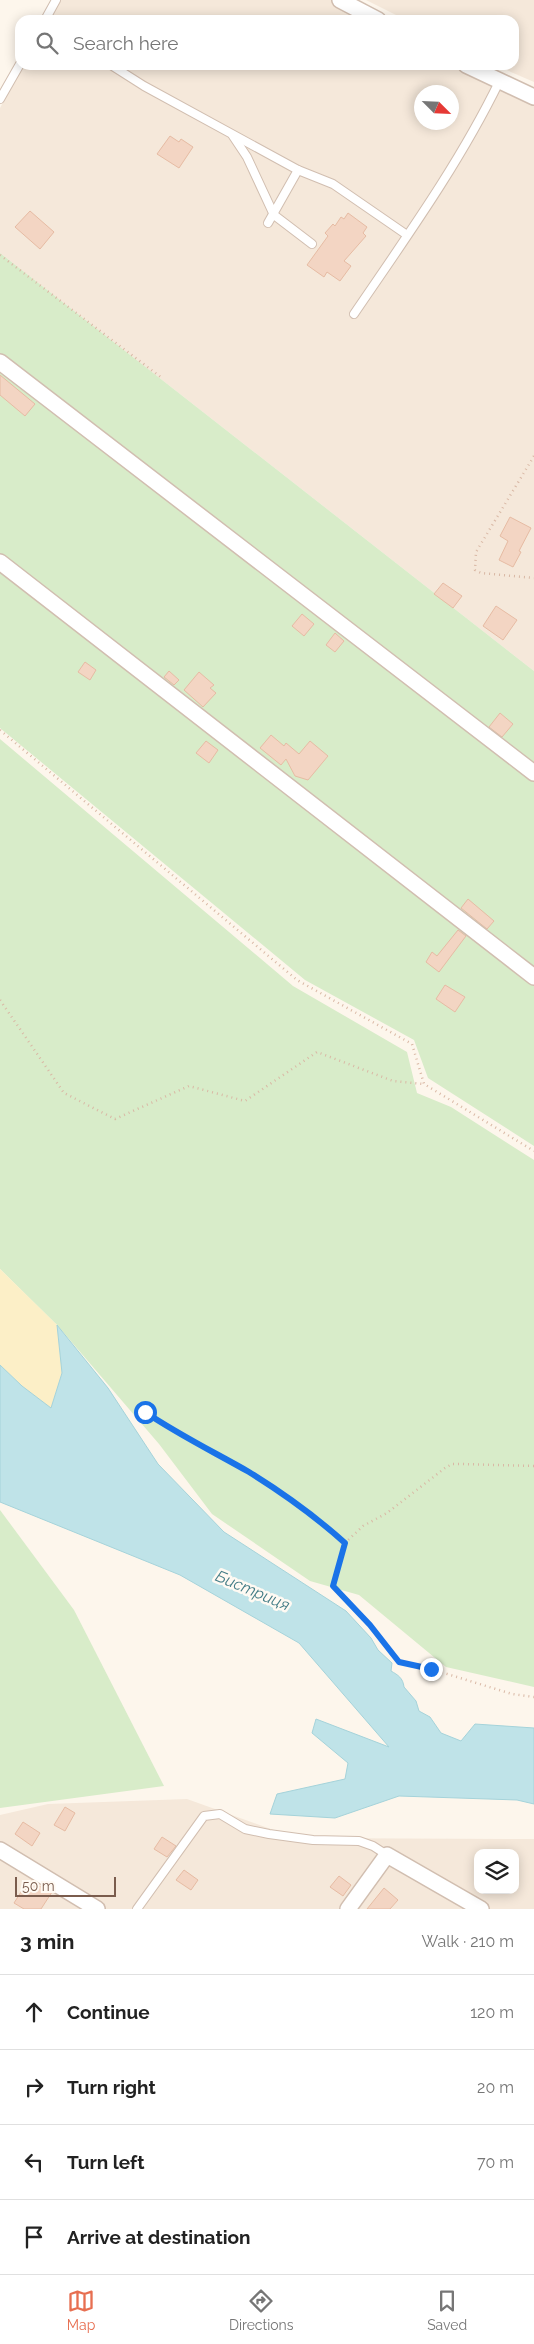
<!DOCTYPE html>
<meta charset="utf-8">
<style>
body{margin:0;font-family:Raleway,sans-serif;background:#f6f6f6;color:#222}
.controls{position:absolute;right:15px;bottom:15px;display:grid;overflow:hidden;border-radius:10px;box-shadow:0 2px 12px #0003}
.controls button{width:45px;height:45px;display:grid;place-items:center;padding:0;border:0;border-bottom:1px solid #e0e0e0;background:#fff;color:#222;font:25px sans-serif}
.compass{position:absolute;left:414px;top:85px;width:45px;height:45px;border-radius:50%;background:#fff;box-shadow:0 2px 12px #0003;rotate:114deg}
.scale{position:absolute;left:15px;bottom:12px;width:101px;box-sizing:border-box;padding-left:5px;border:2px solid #7a5c4d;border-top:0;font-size:14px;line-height:18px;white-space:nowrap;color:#7a5c4d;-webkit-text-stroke:4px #fffaf3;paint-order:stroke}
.stop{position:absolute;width:15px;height:15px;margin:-11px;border:4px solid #1a73e8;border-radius:50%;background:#fff}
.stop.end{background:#1a73e8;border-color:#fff;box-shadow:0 1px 5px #0008}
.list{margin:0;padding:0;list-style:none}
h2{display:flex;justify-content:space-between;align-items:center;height:65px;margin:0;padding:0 20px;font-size:21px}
h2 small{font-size:16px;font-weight:400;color:#767676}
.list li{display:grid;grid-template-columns:32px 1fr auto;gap:15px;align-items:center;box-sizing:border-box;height:75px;padding:0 20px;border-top:1px solid #e0e0e0}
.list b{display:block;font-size:19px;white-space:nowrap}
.list em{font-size:16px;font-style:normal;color:#767676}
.icon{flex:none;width:28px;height:28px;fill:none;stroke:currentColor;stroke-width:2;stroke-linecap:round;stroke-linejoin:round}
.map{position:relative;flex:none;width:534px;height:1909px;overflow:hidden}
.search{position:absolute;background:#fff;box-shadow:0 2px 12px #0003;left:15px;right:15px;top:15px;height:55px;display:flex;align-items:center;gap:12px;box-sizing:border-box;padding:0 18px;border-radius:15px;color:#767676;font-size:19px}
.sheet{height:365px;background:#fff}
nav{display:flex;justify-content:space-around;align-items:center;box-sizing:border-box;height:70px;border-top:1px solid #e0e0e0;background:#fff;font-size:14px;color:#767676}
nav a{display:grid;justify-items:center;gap:2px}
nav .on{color:#e76f51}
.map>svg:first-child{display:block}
.residential{fill:#f5e8da;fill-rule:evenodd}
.green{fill:#d8ecc9}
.sand{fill:#fcefc7}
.water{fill:#bfe3e8;stroke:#a5d3da}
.building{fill:#f3d5c3;stroke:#e6bba3}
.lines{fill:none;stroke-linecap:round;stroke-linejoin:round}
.service-casing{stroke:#d1beb0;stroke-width:10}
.minor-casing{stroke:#d1beb0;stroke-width:18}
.path{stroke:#d9b8a5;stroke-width:2.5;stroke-dasharray:1 4;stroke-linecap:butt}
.service{stroke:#fff;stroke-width:8}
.minor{stroke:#fff;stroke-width:15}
.route{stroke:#1a73e8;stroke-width:6}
.labels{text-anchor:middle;stroke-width:5;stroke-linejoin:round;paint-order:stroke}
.water-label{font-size:16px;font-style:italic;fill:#437c86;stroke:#fffaf3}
</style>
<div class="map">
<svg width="534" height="1909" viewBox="0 0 534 1909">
<rect width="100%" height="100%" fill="#fdf6ec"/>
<!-- residential -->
<g class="residential">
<polygon points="59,0 342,0 381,20 48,20"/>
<polygon points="366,0 534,0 534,82 495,65 514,65 514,20 406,20"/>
<path d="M23,65H470L534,95V671L0,253V108ZM422,92H452V122H422Z"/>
<path d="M187,1799L296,1838L534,1839V1909H0V1815L48,1804ZM478,1853H515V1890H478Z"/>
</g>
<!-- green -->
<g class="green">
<polygon points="0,253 534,671 534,1146 428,1078 414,1040 305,980 0,728"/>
<polygon points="0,739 293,986 407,1052 417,1093 451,1107 534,1160 534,1687 446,1667 359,1595 310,1581 212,1514 159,1444 57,1325 0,1269"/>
<polygon points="0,1510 74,1610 164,1786 0,1808"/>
</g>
<!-- sand -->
<polygon class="sand" points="0,1269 57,1325 62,1373 51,1408 22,1386 0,1365"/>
<!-- water -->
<path class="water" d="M57,1325L108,1388L158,1464L224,1532L346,1611L371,1638L378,1650L392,1663L391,1671C398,1675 403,1678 404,1687L416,1701L419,1711L430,1717L441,1733L461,1741L475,1724L534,1728V1804L517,1800L399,1796L335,1818L270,1814L277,1794L345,1779L348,1763L312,1733L316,1719L389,1747L299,1643L180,1575L0,1502V1365L22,1386L51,1408L62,1373Z"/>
<!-- building -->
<g class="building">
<polygon points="170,136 179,142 181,139 193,147 179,168 157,154"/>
<polygon points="30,211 54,232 40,249 15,227"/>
<polygon points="348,213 367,227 363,233 366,236 344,261 351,266 340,281 327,272 324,277 307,265 328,236 325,233 333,224 335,226 341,217 344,219"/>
<polygon points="0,375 35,404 25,416 0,395"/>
<polygon points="510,517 531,528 519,551 521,552 513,567 499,560 508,541 500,536"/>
<polygon points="443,583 462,596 453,608 434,594"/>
<polygon points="496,606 517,620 503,640 483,626"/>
<polygon points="302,614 314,624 304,636 292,626"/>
<polygon points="335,633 344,641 335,652 326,645"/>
<polygon points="85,662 96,670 90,680 78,672"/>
<polygon points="169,671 179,680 174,685 164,677"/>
<polygon points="199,672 214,685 210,688 216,693 203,707 184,690"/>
<polygon points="500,713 513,724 502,737 489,727"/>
<polygon points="271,735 284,746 286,743 299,754 310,741 328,756 308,780 295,776 286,759 281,765 260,748"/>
<polygon points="206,741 218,750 209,763 196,753"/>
<polygon points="468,899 494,921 487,929 461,908"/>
<polygon points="458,930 466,936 439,972 426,962 432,952 437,956"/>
<polygon points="445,985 465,997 455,1012 436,999"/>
<polygon points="65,1807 75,1813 65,1831 54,1825"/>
<polygon points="23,1822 40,1833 32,1846 15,1834"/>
<polygon points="162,1837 176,1846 167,1857 154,1849"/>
<polygon points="184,1870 198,1880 191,1890 176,1880"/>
<polygon points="339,1876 351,1885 343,1896 330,1887"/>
<polygon points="28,1881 52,1892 41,1909 24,1909 14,1903"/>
<polygon points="384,1888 398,1900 390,1909 367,1909"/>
</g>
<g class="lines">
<defs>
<g id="service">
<polyline points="45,20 56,0"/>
<polyline points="111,65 144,86 298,170 333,184 407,235"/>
<polyline points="0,99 20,64"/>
<polyline points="233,136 247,157 274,215 312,244"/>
<polyline points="268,223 298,170"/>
<path d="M354,314C405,239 459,164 499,82"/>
<polyline points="137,1909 204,1816 220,1814 245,1829 269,1834 313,1840 359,1841 373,1846 387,1855"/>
</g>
<g id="minor">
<polyline points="340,0 378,20"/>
<polyline points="466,65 534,97"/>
<polyline points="0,362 534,773"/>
<polyline points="0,562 534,977"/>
<polyline points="0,1850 97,1909"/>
<polyline points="348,1909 387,1855 481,1909"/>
</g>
</defs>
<!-- service casing -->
<use href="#service" class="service-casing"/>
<!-- minor casing -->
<use href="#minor" class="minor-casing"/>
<!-- path -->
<g class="path">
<polyline points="0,255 162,378"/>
<polyline points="534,456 476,552 475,570 481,573 534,578"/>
<polyline points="0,730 297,980 412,1044 424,1084 534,1151"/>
<polyline points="0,1000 64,1093 115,1119 189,1086 245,1101 317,1052 393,1081 423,1084"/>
<path d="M145,1412C179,1435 214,1452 249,1472C283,1493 315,1516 345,1543"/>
<polyline points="534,1466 461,1464 452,1464 445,1468 387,1513 363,1526 345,1543 333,1586 370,1625 399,1662 431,1669 512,1694 534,1697"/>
</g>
<!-- service -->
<use href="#service" class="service"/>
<!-- minor -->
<use href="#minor" class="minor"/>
</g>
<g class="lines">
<!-- route -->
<path class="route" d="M145,1412C179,1435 214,1452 249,1472C283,1493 315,1516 345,1543L333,1586L370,1625L399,1662L431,1669"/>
</g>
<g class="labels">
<!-- water labels -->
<g class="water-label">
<text transform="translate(253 1590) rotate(23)" y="6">Бистриця</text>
</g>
</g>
</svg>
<div class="controls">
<button><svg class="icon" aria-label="layers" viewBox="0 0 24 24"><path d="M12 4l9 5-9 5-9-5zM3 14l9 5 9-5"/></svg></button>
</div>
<svg class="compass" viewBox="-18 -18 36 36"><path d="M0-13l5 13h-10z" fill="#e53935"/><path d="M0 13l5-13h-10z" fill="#767676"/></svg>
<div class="scale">50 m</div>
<div class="stop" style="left:145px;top:1412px"></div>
<div class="stop end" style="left:431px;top:1669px"></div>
<div class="search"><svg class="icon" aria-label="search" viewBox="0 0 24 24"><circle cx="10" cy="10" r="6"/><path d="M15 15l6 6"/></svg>Search here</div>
</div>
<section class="sheet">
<h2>3 min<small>Walk · 210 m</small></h2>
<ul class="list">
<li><svg class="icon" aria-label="ahead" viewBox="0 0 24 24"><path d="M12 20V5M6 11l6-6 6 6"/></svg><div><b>Continue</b></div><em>120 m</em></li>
<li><svg class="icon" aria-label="right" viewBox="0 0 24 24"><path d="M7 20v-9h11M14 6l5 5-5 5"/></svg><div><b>Turn right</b></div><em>20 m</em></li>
<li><svg class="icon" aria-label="left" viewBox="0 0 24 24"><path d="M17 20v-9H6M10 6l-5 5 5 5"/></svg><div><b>Turn left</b></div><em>70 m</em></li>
<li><svg class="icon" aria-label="arrive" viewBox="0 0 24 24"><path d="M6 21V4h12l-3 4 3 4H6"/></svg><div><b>Arrive at destination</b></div></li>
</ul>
</section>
<nav>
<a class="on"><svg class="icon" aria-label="map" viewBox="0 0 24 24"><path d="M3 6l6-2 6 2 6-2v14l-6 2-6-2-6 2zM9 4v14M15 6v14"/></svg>Map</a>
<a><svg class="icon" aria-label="directions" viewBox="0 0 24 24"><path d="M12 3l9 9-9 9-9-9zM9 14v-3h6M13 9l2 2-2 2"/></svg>Directions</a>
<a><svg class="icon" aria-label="saved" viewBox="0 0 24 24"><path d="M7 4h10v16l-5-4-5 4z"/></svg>Saved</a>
</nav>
